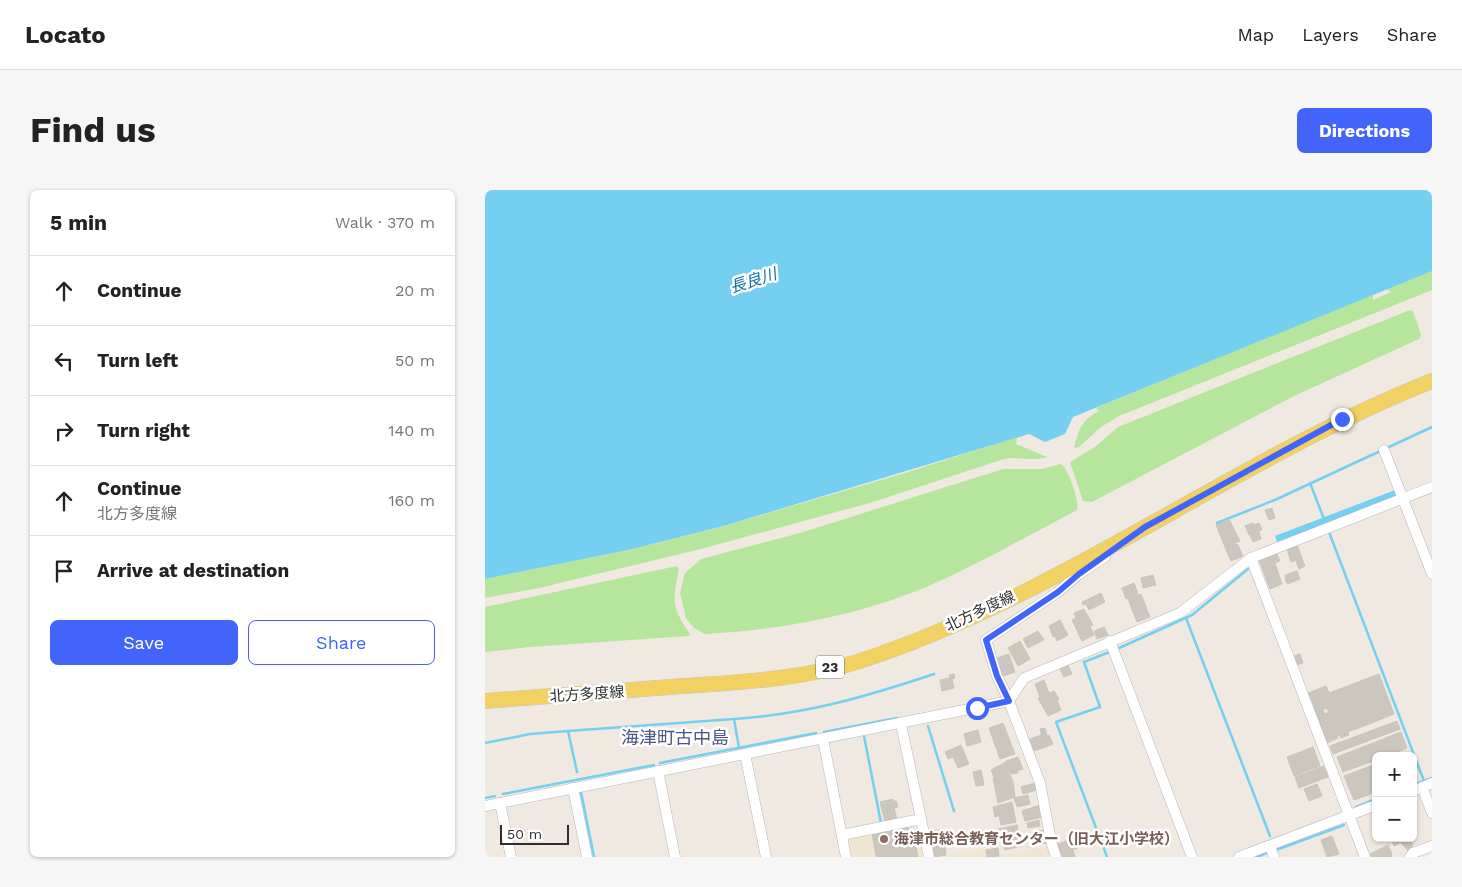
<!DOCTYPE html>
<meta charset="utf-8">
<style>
body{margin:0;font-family:"Work Sans","Noto Sans JP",sans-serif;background:#f6f6f6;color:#222}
.controls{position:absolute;right:15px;bottom:15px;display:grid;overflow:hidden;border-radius:8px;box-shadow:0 1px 4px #0004}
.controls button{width:45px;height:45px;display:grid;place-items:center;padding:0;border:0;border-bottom:1px solid #e0e0e0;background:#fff;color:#222;font:25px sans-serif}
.scale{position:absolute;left:15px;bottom:12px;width:69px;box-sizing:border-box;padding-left:5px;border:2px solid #2e2e2e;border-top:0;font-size:14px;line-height:18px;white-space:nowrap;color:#2e2e2e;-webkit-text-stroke:4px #fff;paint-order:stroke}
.stop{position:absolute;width:15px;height:15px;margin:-11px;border:4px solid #4264fb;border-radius:50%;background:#fff}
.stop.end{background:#4264fb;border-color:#fff;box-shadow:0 1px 5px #0008}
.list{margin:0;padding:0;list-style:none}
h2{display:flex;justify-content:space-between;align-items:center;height:65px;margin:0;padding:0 20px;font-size:21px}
h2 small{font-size:16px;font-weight:400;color:#767676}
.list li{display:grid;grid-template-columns:32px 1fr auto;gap:15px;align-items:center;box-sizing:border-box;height:70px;padding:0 20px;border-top:1px solid #e0e0e0}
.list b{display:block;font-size:19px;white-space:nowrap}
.list p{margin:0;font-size:16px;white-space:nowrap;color:#767676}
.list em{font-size:16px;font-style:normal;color:#767676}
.actions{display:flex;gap:10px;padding:15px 20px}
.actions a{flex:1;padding:11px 0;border:1px solid #4264fb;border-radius:8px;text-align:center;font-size:18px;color:#4264fb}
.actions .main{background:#4264fb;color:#fff}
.icon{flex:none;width:28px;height:28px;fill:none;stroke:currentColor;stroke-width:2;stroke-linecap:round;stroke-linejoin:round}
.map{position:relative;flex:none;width:947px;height:667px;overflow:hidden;border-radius:8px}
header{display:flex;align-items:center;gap:30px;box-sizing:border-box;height:70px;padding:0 25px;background:#fff;border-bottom:1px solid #e0e0e0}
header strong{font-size:24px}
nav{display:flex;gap:28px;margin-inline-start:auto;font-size:18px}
.intro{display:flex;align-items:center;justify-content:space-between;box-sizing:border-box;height:120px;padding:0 30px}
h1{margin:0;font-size:35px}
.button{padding:12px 22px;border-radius:8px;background:#4264fb;color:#fff;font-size:18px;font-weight:700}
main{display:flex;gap:30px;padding:0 30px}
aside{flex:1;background:#fff;border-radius:8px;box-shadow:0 1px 4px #0004}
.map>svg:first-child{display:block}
.education{fill:#f0e6d1}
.green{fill:#b6e59e}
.water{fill:#75cff0}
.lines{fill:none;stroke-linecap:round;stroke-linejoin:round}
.stream{stroke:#75cff0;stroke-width:2.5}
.building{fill:#cbc7bf;stroke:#cbc5ba}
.minor-casing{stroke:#b4b7c1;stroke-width:11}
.primary-casing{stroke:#c9c9c9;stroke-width:16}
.minor{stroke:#fff;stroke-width:10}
.primary{stroke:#f2d163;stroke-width:15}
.route{stroke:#4264fb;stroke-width:6}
.education-dot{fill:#8d6e63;stroke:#fff;stroke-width:2}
.labels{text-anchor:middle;stroke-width:5;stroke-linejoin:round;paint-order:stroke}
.shield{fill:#fff;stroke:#6d6d6d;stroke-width:1}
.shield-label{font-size:14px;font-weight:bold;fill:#2e2e2e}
.street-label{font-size:15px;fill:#2e2e2e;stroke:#fff}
.education-label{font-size:15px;font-weight:bold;fill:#785e54;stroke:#fff;text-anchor:start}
.water-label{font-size:16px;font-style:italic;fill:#0d6fa3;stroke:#fff}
.quarter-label{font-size:18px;fill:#4d5680;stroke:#fff}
</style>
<header>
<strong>Locato</strong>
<nav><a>Map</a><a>Layers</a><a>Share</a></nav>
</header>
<div class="intro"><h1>Find us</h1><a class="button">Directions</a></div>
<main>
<aside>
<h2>5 min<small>Walk · 370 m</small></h2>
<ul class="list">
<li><svg class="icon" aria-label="ahead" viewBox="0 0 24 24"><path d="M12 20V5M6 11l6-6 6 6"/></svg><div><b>Continue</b></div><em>20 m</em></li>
<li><svg class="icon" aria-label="left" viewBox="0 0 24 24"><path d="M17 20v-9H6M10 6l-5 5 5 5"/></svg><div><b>Turn left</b></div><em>50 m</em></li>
<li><svg class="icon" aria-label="right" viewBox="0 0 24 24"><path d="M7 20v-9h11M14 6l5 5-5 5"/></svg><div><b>Turn right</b></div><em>140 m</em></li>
<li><svg class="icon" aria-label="ahead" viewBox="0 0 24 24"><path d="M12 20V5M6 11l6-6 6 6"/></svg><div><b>Continue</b><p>北方多度線</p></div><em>160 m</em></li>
<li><svg class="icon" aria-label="arrive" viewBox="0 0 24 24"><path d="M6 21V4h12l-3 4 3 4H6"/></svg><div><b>Arrive at destination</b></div></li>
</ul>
<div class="actions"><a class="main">Save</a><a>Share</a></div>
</aside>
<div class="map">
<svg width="947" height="667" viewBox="0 0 947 667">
<rect width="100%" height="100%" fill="#efe9e1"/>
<!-- education -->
<g class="education">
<polygon points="431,634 434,636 441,667 363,667 362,646"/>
<polygon points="513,656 515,666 565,656 568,667 456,667"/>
</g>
<!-- green -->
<g class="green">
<path d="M947,81V100L634,226L616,237L594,257L589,258C594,240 596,230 614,221L611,218L888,104V110L906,102L901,99Z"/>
<polygon points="925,120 928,121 936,145 934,149 809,206 607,312 598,311 585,272 610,257 633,237"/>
<path d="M532,247L531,254L562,267C545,272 535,266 519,269L388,312L220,358L54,398L0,408V389L143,360L242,335L420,283Z"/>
<path d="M576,274C583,278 595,312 592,320C544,345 496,373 446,395C376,425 297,440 220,444L209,438L201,428L195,403L200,383L216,369L315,343L518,279H557Z"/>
<path d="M192,376L194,379C188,412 185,415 206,445L203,446L45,457L0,462V417Z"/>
</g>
<!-- water -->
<g class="water">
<polygon points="0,0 947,0 947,81 588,227 580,244 560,252 544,244 242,335 143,360 0,389"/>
<polygon points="910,300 912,307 792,352 790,346"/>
</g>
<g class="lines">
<!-- stream -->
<g class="stream">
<polyline points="825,293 839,329"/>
<polyline points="732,333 792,309 947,237"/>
<polyline points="844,342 939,591"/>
<polyline points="701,428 785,646"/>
<polyline points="632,459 707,425 763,379"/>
<polyline points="599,472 615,517 571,532 622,667"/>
<polyline points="599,472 627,461"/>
<polyline points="443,536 469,621"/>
<polyline points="339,542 412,528"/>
<polyline points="379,546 396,633"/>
<polyline points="0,553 45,544 83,541"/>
<path d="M254,558L249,529C322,524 380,507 449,484"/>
<polyline points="175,573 331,543"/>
<polyline points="92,582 83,541 249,529"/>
<polyline points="928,595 947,588"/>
<polyline points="96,602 109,667"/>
<polyline points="18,604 169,575"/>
<polyline points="0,608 10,606"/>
<polyline points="871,617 891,609"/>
<polyline points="791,660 859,635"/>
<polyline points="772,667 781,663"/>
</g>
</g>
<!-- building -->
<g class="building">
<polygon points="787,318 790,328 784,330 780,320"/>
<polygon points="744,329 755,351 740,357 731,335"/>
<polygon points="768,333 769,335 774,333 777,340 764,345 760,336"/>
<polygon points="774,342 776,349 768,352 765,345"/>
<polygon points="750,354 753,355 758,366 746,371 740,357"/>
<polygon points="812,355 817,368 806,372 802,359"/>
<polygon points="792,364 795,371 790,373 797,394 785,399 774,370"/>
<polygon points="817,368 820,376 814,379 811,371"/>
<polygon points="812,381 815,389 803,394 801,392 800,385"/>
<polygon points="668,385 671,395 658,398 656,388"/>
<polygon points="649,393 653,404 641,409 637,398"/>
<polygon points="616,403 620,412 604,420 601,414 598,415 597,412"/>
<polygon points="656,404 665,427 652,432 643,409"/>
<polygon points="599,419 608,435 605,436 609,445 597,451 587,430 591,428 589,423"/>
<polygon points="575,430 583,445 572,451 570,446 568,447 564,436"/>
<polygon points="619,437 623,445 612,449 609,441"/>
<polygon points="553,441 559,450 543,458 538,449"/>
<polygon points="535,451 545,469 533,476 523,458"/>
<polygon points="524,464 530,482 518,486 512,468"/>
<polygon points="815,464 818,473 812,475 809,466"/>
<polygon points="583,475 587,484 579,487 575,479"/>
<polygon points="469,484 470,488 467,489 469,498 457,501 455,490 465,488 464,485"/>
<polygon points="894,484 909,524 869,540 863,526 847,532 842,518 831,522 826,510"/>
<polygon points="559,490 564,503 555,507 550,494"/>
<polygon points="841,496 844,503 825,510 823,503"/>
<polygon points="569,501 574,509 572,510 576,520 563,526 553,508"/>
<polygon points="838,520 840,524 844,522 853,548 842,553 831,522"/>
<polygon points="863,527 868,540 863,542 864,545 856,548 855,545 853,546 848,532"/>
<polygon points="912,531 915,539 848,564 845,556"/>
<polygon points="518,533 530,564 515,569 504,538"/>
<polygon points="560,538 562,545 557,547 555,539"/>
<polygon points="493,540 496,552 482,556 479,544"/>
<polygon points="916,542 922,558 902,566 891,566 891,570 858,582 852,567"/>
<polygon points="556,545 561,557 549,561 545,549"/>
<polygon points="564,545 568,554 561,557 557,547"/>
<polygon points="476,555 484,574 473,578 465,560"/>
<polygon points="828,557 835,576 809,586 802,567"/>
<polygon points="465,560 468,567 463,569 460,562"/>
<polygon points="533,567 538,579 532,581 533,583 526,584 521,571"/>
<polygon points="521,572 524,582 509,587 506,580"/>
<polygon points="891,574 891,602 869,610 859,586"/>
<polygon points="839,576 843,587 814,598 810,587"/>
<polygon points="496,580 499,595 491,596 488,582"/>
<polygon points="524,583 528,591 530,607 513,613 508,588"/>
<polygon points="550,593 552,600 538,604 536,597"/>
<polygon points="832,594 837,606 824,611 819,599"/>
<polygon points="543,605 545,614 532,617 529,608"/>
<polygon points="408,609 408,611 411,611 413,617 409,618 412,629 400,632 395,612"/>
<polygon points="527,612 531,632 516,635 514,626 510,627 508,617"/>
<polygon points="555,615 558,627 540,631 537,621"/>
<polygon points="554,630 555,636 543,638 542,633"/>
<polygon points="532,635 536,656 520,660 513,639"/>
<polygon points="423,636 429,667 391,667 387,643"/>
<polygon points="458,639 461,649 444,652 442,642"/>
<polygon points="559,640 562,653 549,655 548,642"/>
<polygon points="425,646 429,646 433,667 429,667"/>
<polygon points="847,646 854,664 842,667 836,650"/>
<polygon points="589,648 593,658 573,665 570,655"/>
<polygon points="906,648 921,648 922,649 909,656"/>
<polygon points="459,649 461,665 448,667 445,652"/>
<polygon points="923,649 928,654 924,662 916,653"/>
<polygon points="903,655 907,664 906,667 887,667 885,664"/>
<polygon points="513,658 514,666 502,667 501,660"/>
<polygon points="588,660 590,667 575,667 574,666"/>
</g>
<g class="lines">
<defs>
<g id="minor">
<polyline points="899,260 947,384"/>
<polyline points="766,368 880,667"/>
<polyline points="625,451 707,667"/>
<polyline points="338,549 361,667"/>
<polyline points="260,564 281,667"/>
<polyline points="173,581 190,667"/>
<polyline points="937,597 947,623"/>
<polyline points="88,598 102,667"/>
<polyline points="928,601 947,593"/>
<polyline points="15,613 26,667"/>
<polyline points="0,616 524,511 539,488 695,423 766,368 947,297"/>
<polyline points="436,629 444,667"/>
<polyline points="357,645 436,629 416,534"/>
<polyline points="785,656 789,667"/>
<polyline points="571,667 566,651 555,593 524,511 512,486 501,450 573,402 594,384 620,367"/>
<polyline points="754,667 891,615"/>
<polyline points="925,667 928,663 947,656"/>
</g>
<path id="primary" d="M0,511C66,506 132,501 198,496C257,492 319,489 375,471C578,405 750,269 947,191"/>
</defs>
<!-- minor casing -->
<use href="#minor" class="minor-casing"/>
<!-- primary casing -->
<use href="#primary" class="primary-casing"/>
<!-- minor -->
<use href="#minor" class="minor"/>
<!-- primary -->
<use href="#primary" class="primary"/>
</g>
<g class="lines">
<!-- route -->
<polyline class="route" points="492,518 524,511 512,486 501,450 573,402 594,384 660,337 857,229"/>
</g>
<!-- markers -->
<circle class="education-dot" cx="399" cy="649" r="5"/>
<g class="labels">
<!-- shield labels -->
<rect class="shield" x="331" y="465.5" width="28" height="23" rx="4"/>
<g class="shield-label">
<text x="345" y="482">23</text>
</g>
<!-- street labels -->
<g class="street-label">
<text transform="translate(495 421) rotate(-25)" y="5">北方多度線</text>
<text transform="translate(102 504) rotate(-4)" y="5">北方多度線</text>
</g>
<!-- education labels -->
<g class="education-label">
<text x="409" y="654">海津市総合教育センター（旧大江小学校）</text>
</g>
<!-- water labels -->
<g class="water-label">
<text transform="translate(268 90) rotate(-18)" y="6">長良川</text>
</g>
<!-- quarter labels -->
<g class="quarter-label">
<text x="190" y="554">海津町古中島</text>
</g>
</g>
</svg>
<div class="controls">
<button>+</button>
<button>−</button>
</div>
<div class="scale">50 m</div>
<div class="stop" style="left:492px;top:518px"></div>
<div class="stop end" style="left:857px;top:229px"></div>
</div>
</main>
